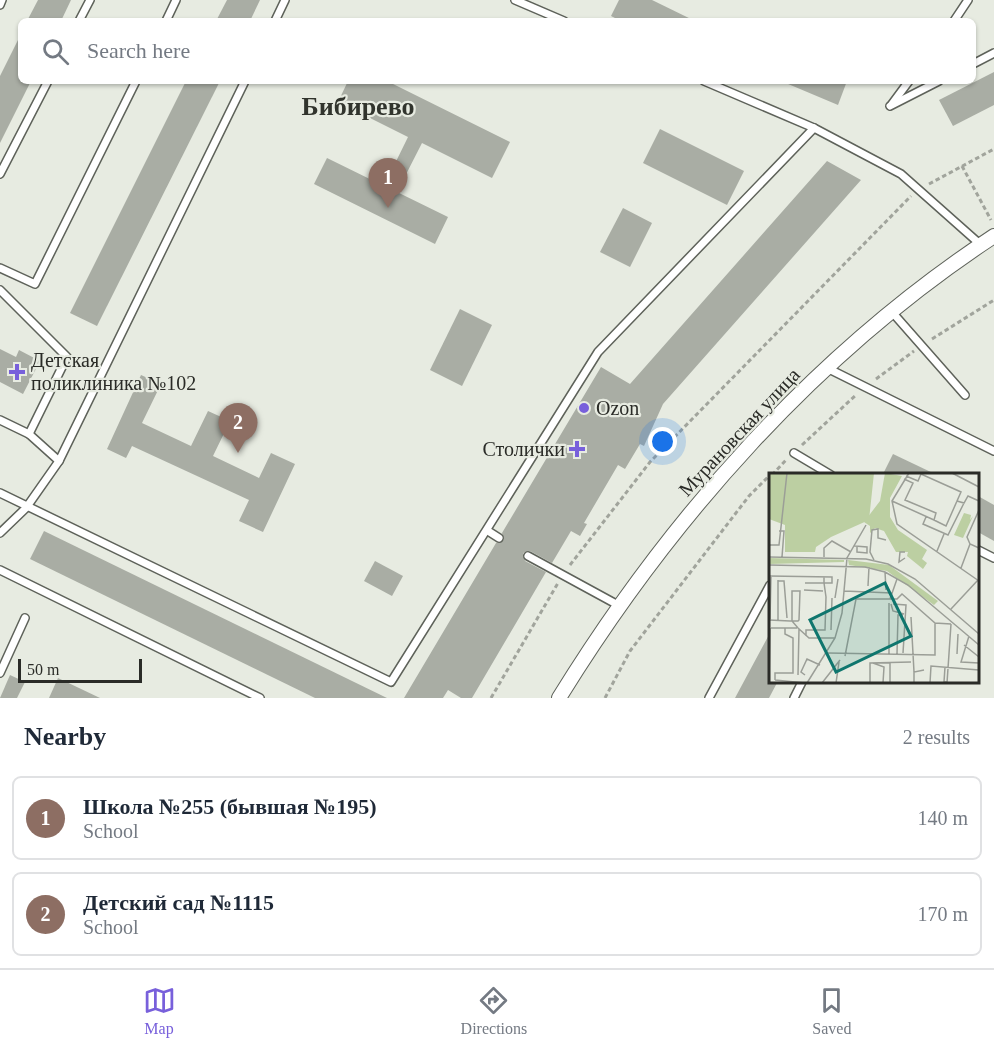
<!DOCTYPE html>
<meta charset="utf-8">
<style>
body{margin:0;font-family:Georgia,serif;background:#f6f6f7;color:#1f2937}
.scale{position:absolute;left:18px;bottom:15px;width:124px;box-sizing:border-box;padding-left:6px;border:3px solid #2a2b27;border-top:0;font-size:16px;line-height:21px;white-space:nowrap;color:#2a2b27;-webkit-text-stroke:4px #e7ebe1;paint-order:stroke}
.you{position:absolute;left:663px;top:442px;width:21px;height:21px;margin:-15px;border:4px solid #fff;border-radius:50%;background:#1a73e8;box-shadow:0 0 0 9px #1a73e833}
.badge{display:grid;place-items:center;width:39px;height:39px;border-radius:50%;background:#7860db;color:#fff;font-size:20px;font-weight:700}
.pin{position:absolute;translate:-50% -50px;filter:drop-shadow(0 2px 3px #0008)}
.pin::after{content:'';position:absolute;top:32px;width:21px;height:18px;background:inherit;clip-path:polygon(0 0,100% 0,50% 100%)}
.list{margin:0;padding:0;list-style:none}
h2{display:flex;justify-content:space-between;align-items:center;height:78px;margin:0;padding:0 24px;font-size:26px}
h2 small{font-size:20px;font-weight:400;color:#747a83}
.list li{display:grid;grid-template-columns:39px 1fr auto;gap:18px;align-items:center;box-sizing:border-box;height:84px;margin:0 12px 12px;padding:0 12px;border:2px solid #e0e1e3;border-radius:9px}
.list b{display:block;font-size:22px;white-space:nowrap}
.list p{margin:0;font-size:20px;white-space:nowrap;color:#747a83}
.list em{font-size:20px;font-style:normal;color:#747a83}
.icon{flex:none;width:33px;height:33px;fill:none;stroke:currentColor;stroke-width:2;stroke-linecap:round;stroke-linejoin:round}
.map{position:relative;flex:none;width:994px;height:698px;overflow:hidden}
.search{position:absolute;background:#fff;box-shadow:0 2px 4px #0004;left:18px;right:18px;top:18px;height:66px;display:flex;align-items:center;gap:15px;box-sizing:border-box;padding:0 21px;border-radius:9px;color:#747a83;font-size:22px}
.sheet{height:270px;background:#fff}
nav{display:flex;justify-content:space-around;align-items:center;box-sizing:border-box;height:84px;border-top:2px solid #e0e1e3;background:#fff;font-size:16px;color:#747a83}
nav a{display:grid;justify-items:center;gap:3px}
nav .on{color:#7860db}
.map>svg:first-child{display:block}
.building{fill:#a9ada4}
.lines{fill:none;stroke-linecap:round;stroke-linejoin:round}
.lane-casing{stroke:#5e625a;stroke-width:10}
.street-casing{stroke:#5e625a;stroke-width:16}
.path{stroke:#a1a49c;stroke-width:3;stroke-dasharray:4.5 3;stroke-linecap:butt}
.lane{stroke:#fff;stroke-width:7}
.street{stroke:#fff;stroke-width:14}
.poi-dot{fill:#7860db;stroke:#e7ebe1;stroke-width:2}
.labels{text-anchor:middle;stroke-width:4.5;stroke-linejoin:round;paint-order:stroke}
.poi-label{font-size:20px;fill:#2a2b27;stroke:#e7ebe1;text-anchor:start}
.street-label{font-size:20px;fill:#2a2b27;stroke:#e7ebe1}
.district-label{font-size:26px;font-weight:bold;fill:#31342d;stroke:#e7ebe1}
.inset-road{fill:none;stroke:#9b9e97;stroke-width:1.5}
.view{fill:#0f766e;fill-opacity:0.15;stroke:#0f766e;stroke-width:3}
.inset-edge{fill:none;stroke:#2a2b27;stroke-width:3}
</style>
<div class="map">
<svg width="994" height="698" viewBox="0 0 994 698">
<rect width="100%" height="100%" fill="#e7ebe1"/>
<!-- building -->
<g class="building">
<polygon points="38,0 71,0 61,21 27,21"/>
<polygon points="227,0 260,0 250,21 216,21"/>
<polygon points="619,0 652,0 695,21 621,21 611,16"/>
<polygon points="21,34 21,81 31,81 0,143 0,76"/>
<polygon points="994,72 994,105 953,126 939,100"/>
<polygon points="186,81 220,81 97,326 70,313"/>
<polygon points="348,81 387,81 510,142 492,178 422,143 397,192 448,217 435,244 314,184 327,158 384,186 408,137 338,102"/>
<polygon points="781,81 847,81 838,105"/>
<polygon points="660,129 744,171 727,205 643,163"/>
<polygon points="827,161 861,180 663,404 644,446 640,444 625,469 618,465 584,523 587,524 580,536 571,531 552,563 530,551 523,553 525,561 546,572 472,698 461,698 448,690 443,698 404,698 496,543 504,540 502,533 601,367 630,384"/>
<polygon points="623,208 652,223 630,267 600,252"/>
<polygon points="460,309 492,325 462,386 430,370"/>
<polygon points="0,349 16,357 19,350 40,361 23,394 0,382"/>
<polygon points="141,375 161,384 142,423 191,446 208,411 230,421 213,456 259,478 271,453 295,464 263,532 239,521 249,500 132,446 126,458 107,449"/>
<polygon points="893,454 935,474 883,474"/>
<polygon points="978,496 994,505 994,541 978,532"/>
<polygon points="44,531 387,698 315,698 30,559"/>
<polygon points="375,561 403,576 392,596 364,581"/>
<polygon points="771,631 771,681 778,681 769,698 735,698"/>
<polygon points="10,675 25,682 17,698 0,698"/>
<polygon points="58,678 100,698 49,698"/>
</g>
<g class="lines">
<defs>
<g id="lane">
<polyline points="515,0 564,21"/>
<polyline points="0,5 2,0"/>
<polyline points="79,21 90,0"/>
<polyline points="166,21 176,0"/>
<polyline points="275,21 285,0"/>
<polyline points="954,21 968,0"/>
<polyline points="973,64 994,53"/>
<polyline points="704,81 814,128 901,174 981,245"/>
<polyline points="892,104 909,81"/>
<polyline points="890,106 939,81"/>
<polyline points="0,174 48,81"/>
<polyline points="0,268 35,284 136,81"/>
<polyline points="0,290 67,357 29,434"/>
<polyline points="892,312 965,395"/>
<polyline points="827,368 994,451"/>
<polyline points="0,420 29,434 59,461 26,508 0,533"/>
<polyline points="794,453 831,475"/>
<polyline points="59,461 245,81"/>
<polyline points="0,493 391,682 598,352 814,128"/>
<polyline points="488,531 499,538"/>
<polyline points="978,550 994,558"/>
<polyline points="528,556 618,605"/>
<polyline points="0,570 260,698"/>
<polyline points="0,673 25,618"/>
<polyline points="709,698 770,585"/>
<polyline points="794,698 802,682"/>
</g>
<path id="street" d="M559,698C670,518 816,353 994,236"/>
</defs>
<!-- lane casing -->
<use href="#lane" class="lane-casing"/>
<!-- street casing -->
<use href="#street" class="street-casing"/>
<!-- path -->
<g class="path">
<polyline points="962,166 991,220"/>
<polyline points="929,184 994,149"/>
<polyline points="932,339 994,300"/>
<polyline points="876,379 914,351"/>
<polyline points="802,445 857,394"/>
<polyline points="772,475 786,460"/>
<polyline points="570,565 650,462 911,196"/>
<polyline points="491,698 558,583"/>
<polyline points="605,698 630,651 749,496 770,475"/>
</g>
<!-- lane -->
<use href="#lane" class="lane"/>
<!-- street -->
<use href="#street" class="street"/>
</g>
<!-- markers -->
<g class="poi-dot">
<path d="M14 363h6v6h6v6h-6v6h-6v-6h-6v-6h6z"/>
<circle cx="584" cy="408" r="6"/>
<path d="M574 440h6v6h6v6h-6v6h-6v-6h-6v-6h6z"/>
</g>
<g class="labels">
<!-- poi labels -->
<g class="poi-label">
<text x="31" y="367">Детская<tspan x="31" dy="23">поликлиника №102</tspan></text>
<text x="596" y="415">Ozon</text>
<text x="565" y="456" text-anchor="end">Столички</text>
</g>
<!-- street labels -->
<g class="street-label">
<text transform="translate(739 432) rotate(-47)" y="7">Мурановская улица</text>
</g>
<!-- district labels -->
<g class="district-label">
<text x="358" y="115">Бибирево</text>
</g>
</g>
<!-- overview -->
<g transform="translate(769 473)">
<rect width="210" height="210" fill="#e7ebe1"/>
<path d="M195,40L202,42L201,47L204,43L194,65L185,62ZM0,85L75,87V89L0,91ZM79,87L120,92L169,128L165,132L118,98L80,92Z" fill="#bccfa2"/>
<path d="M0,0H105L100,47L62,64L47,74L46,79H16V52L0,46Z" fill="#bccfa2"/>
<path d="M116,0L133,3L121,25V44L129,57L158,77L153,86L158,90L154,96L138,83L139,79H127L115,58L106,55L101,60V53L95,49L111,28Z" fill="#bccfa2"/>
<path class="inset-road" d="M140,0L123,28L128,51L210,108M183,0L210,14M137,3L149,8L152,1L192,19L188,28L195,30L199,23L210,28M135,6L144,10L136,27L167,40L165,47L177,53L188,28M123,28L165,47M210,37L198,64L201,71L210,75M157,44L154,51L179,62L195,30M10,58H15L13,84M0,72H10L18,0M85,73H86L98,74V80L88,79V73M168,78L175,61M0,84L97,86L119,91L146,106L210,161M55,84V75L63,68L82,79M136,85L130,89L131,79H136M105,87L101,79L103,57L109,56V65L117,67M0,92L96,94L116,99L139,112L210,172M192,95L201,71M116,99L117,117M0,103L63,104V110H55V104M9,108H15L18,145M36,110H55L57,124L56,157H37V163M99,113L100,94M35,117L54,118M75,118L123,120M66,125L69,106M121,126L128,106M122,131L124,138L135,141M124,131L137,132L134,180M182,136L209,107M142,144L145,199M1,146L2,103M0,147L21,148H29L30,147L31,118H23V148L29,155L40,165H66M9,147V107M2,155H28M62,157L63,125M200,163L192,189L210,190M195,172L210,184M59,180L166,182V150M120,181V130M128,181L129,142H134M188,181L189,161M76,183L87,126H128L133,121L166,150L182,151M104,190L115,194L114,210M176,194L175,209H178M29,202L30,156M36,202L32,199L38,186L51,192M6,207V200H24V165L16,161V155M6,207L36,210M0,210L1,155M38,210L66,165L73,140L78,85L97,52M53,210L71,187M67,210L70,189M101,210V190L142,189M121,210V189M145,210V199L155,197M161,210L162,193L210,197M178,210L182,151"/>
<path class="view" d="M116,110L142,163L67,199L41,147Z"/>
<rect width="210" height="210" class="inset-edge"/>
</g>
</svg>
<div class="scale">50 m</div>
<div class="you"></div>
<div class="pin badge" style="left:388px;top:208px;background:#8d6e63">1</div>
<div class="pin badge" style="left:238px;top:453px;background:#8d6e63">2</div>
<div class="search"><svg class="icon" aria-label="search" viewBox="0 0 24 24"><circle cx="10" cy="10" r="6"/><path d="M15 15l6 6"/></svg>Search here</div>
</div>
<section class="sheet">
<h2>Nearby<small>2 results</small></h2>
<ul class="list">
<li><span class="badge" style="background:#8d6e63">1</span><div><b>Школа №255 (бывшая №195)</b><p>School</p></div><em>140 m</em></li>
<li><span class="badge" style="background:#8d6e63">2</span><div><b>Детский сад №1115</b><p>School</p></div><em>170 m</em></li>
</ul>
</section>
<nav>
<a class="on"><svg class="icon" aria-label="map" viewBox="0 0 24 24"><path d="M3 6l6-2 6 2 6-2v14l-6 2-6-2-6 2zM9 4v14M15 6v14"/></svg>Map</a>
<a><svg class="icon" aria-label="directions" viewBox="0 0 24 24"><path d="M12 3l9 9-9 9-9-9zM9 14v-3h6M13 9l2 2-2 2"/></svg>Directions</a>
<a><svg class="icon" aria-label="saved" viewBox="0 0 24 24"><path d="M7 4h10v16l-5-4-5 4z"/></svg>Saved</a>
</nav>
